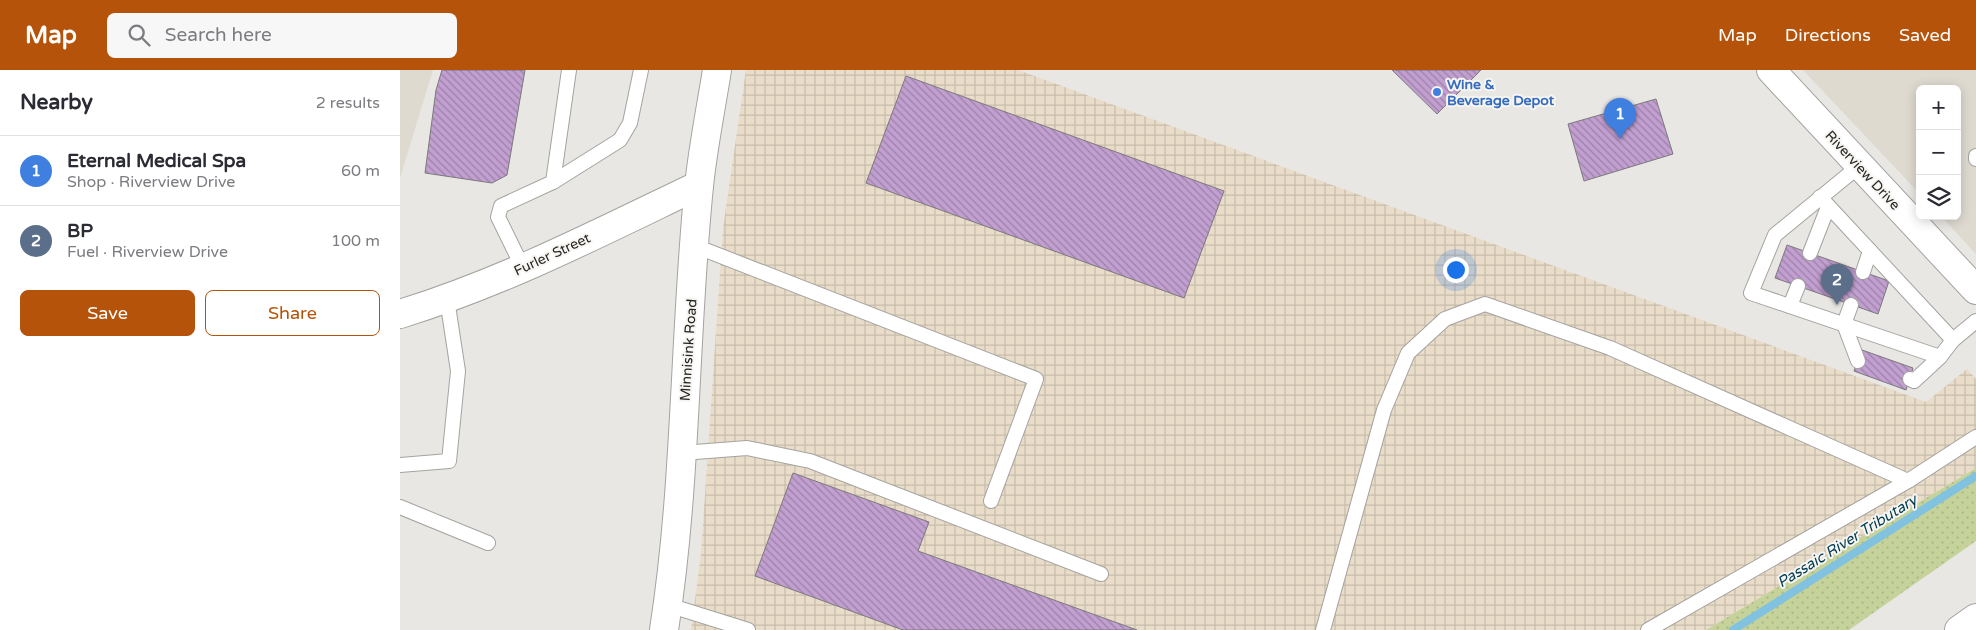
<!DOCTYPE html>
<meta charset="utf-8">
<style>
body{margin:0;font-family:"Varela Round",sans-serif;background:#f7f7f7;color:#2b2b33}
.controls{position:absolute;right:15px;top:15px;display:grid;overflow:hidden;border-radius:8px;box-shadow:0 2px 12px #0003}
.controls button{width:45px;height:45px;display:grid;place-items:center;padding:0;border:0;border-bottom:1px solid #e1e1e2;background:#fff;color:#2b2b33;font:25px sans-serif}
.you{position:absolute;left:1055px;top:199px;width:18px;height:18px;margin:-12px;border:4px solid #fff;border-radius:50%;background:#1a73e8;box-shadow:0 0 0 8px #1a73e833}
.badge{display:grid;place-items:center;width:32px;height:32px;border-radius:50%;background:#b45309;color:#fff;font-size:16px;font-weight:700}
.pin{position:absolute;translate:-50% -41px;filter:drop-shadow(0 1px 2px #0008)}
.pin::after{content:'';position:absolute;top:26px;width:18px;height:15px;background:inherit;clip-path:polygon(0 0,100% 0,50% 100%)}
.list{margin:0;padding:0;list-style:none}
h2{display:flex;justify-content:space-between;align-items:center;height:65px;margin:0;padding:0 20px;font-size:21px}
h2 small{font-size:16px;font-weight:400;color:#7c7c81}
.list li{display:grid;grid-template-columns:32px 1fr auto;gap:15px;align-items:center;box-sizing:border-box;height:70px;padding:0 20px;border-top:1px solid #e1e1e2}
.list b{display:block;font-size:19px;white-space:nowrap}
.list p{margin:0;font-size:16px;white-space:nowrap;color:#7c7c81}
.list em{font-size:16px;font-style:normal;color:#7c7c81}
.actions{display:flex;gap:10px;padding:15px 20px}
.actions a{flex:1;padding:11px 0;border:1px solid #b45309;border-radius:8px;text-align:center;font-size:18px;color:#b45309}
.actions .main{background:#b45309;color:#fff}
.icon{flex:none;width:28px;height:28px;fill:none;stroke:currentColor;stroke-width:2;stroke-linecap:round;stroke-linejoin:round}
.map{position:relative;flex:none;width:1576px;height:560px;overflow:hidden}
header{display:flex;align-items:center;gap:30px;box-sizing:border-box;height:70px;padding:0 25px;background:#b45309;color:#fff}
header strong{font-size:24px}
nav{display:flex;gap:28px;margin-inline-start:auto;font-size:18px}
.search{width:350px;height:45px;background:#f7f7f7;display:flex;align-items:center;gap:12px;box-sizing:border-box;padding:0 18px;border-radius:8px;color:#7c7c81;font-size:19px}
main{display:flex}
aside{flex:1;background:#fff}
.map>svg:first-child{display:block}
.built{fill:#dedad0}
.industrial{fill:url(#industrial-grid)}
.grass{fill:url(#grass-dots)}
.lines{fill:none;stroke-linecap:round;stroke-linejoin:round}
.stream{stroke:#81c2e0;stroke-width:8}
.building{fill:url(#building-back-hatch);stroke:#7b797c}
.service-casing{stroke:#a4a39f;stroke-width:16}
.tertiary-casing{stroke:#a4a39f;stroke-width:30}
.primary-casing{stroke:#a4a39f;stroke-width:30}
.motorway-casing{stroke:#a4a39f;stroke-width:30}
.service{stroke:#fff;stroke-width:14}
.tertiary{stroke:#fff;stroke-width:28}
.primary{stroke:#fff;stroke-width:28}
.motorway{stroke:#fff;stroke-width:28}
.shop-dot{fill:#3f7fe0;stroke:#f6f5f1;stroke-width:2}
.labels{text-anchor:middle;stroke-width:4;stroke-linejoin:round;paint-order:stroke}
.shop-label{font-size:14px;font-weight:bold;fill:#366cbe;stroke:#f6f5f1;text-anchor:start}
.street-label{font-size:14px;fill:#252423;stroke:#f6f5f1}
.water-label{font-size:15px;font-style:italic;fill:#003b50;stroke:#f6f5f1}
</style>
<header>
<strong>Map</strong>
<div class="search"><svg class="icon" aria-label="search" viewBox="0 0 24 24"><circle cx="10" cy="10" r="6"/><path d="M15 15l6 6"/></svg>Search here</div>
<nav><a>Map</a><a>Directions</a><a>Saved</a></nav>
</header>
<main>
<aside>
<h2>Nearby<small>2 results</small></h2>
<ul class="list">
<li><span class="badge" style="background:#3f7fe0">1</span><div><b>Eternal Medical Spa</b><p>Shop · Riverview Drive</p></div><em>60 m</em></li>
<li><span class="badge" style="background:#5c6f8a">2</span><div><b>BP</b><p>Fuel · Riverview Drive</p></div><em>100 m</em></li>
</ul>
<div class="actions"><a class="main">Save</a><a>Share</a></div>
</aside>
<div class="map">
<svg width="1576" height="560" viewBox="0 0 1576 560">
<defs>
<pattern id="industrial-grid" width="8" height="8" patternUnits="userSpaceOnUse" patternTransform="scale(1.25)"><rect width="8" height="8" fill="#e9dcc8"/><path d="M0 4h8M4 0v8" fill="none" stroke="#c8bdac"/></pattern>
<pattern id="grass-dots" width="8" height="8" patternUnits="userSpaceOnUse" patternTransform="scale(1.25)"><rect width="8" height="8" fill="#c5d39b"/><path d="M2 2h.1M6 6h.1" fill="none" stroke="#a9b585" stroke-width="1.8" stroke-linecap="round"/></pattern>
<pattern id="building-back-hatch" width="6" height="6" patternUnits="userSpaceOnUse" patternTransform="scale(1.25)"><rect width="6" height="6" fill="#c19fd0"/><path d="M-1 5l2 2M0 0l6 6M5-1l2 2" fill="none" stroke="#9d81a8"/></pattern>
</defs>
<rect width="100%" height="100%" fill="#e9e7e3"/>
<!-- built -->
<g class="built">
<polygon points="0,0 33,0 0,108"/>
<polygon points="1403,0 1576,0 1576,184 1541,146 1557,146 1557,19 1520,19 1520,124"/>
</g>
<!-- industrial -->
<polygon class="industrial" points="346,0 618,0 1526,332 1567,299 1576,309 1576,398 1306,560 291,560 301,484 323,158"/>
<!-- grass -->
<polygon class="grass" points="1576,398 1576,471 1449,560 1306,560"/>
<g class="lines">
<!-- stream -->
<polyline class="stream" points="1333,560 1576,406"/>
</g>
<!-- building -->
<g class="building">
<polygon points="42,0 125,0 107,105 92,113 25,103 36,20"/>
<polygon points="992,0 1081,0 1037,44"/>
<polygon points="506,6 824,121 784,228 466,113"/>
<polygon points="1256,29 1273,84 1184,111 1168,54"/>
<polygon points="1387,175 1489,211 1478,244 1375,208"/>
<polygon points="1462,280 1513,298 1506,320 1454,301"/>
<polygon points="393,403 529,452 518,481 737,560 503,560 355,506"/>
</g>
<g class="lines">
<defs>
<g id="service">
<polyline points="1576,86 1576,89"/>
<polyline points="1459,96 1375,165 1351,223 1540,287 1553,270 1576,251"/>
<polyline points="153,112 220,70 230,53 241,0"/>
<polyline points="1420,127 1553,270"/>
<polyline points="295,176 636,309 591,431"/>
<polyline points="1410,183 1428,137"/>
<polyline points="123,198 98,147 101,136 153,112 169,0"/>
<polyline points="1463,202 1470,181"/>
<polyline points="1451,235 1444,254 1458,291"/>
<polyline points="1390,236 1398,216"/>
<polyline points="1510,309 1514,311 1540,287"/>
<polyline points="282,383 347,378 410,391 701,504"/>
<polyline points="0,395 49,391 58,301 47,229"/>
<polyline points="0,437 88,473"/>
<polyline points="268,535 348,560"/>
<polyline points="923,560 984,340 1008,283 1045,249 1085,234 1210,278 1508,411"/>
<polyline points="1248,560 1508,411 1576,367"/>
</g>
<g id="tertiary">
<path d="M0,244C104,212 201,162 299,115"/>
<path d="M264,560C287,413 284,264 299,116C303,77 311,38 317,0"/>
</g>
<polyline id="primary" points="1371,0 1576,220"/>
<polyline id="motorway" points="1559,560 1576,548"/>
</defs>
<!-- service casing -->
<use href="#service" class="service-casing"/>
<!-- tertiary casing -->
<use href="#tertiary" class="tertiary-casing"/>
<!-- primary casing -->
<use href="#primary" class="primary-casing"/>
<!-- motorway casing -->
<use href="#motorway" class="motorway-casing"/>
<!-- service -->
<use href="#service" class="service"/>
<!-- tertiary -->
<use href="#tertiary" class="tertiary"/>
<!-- primary -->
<use href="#primary" class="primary"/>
<!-- motorway -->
<use href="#motorway" class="motorway"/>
</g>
<!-- markers -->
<circle class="shop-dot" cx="1037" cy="22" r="5"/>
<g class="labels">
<!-- shop labels -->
<g class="shop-label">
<text x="1047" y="19">Wine &amp;<tspan x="1047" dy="16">Beverage Depot</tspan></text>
</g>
<!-- street labels -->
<g class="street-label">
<text transform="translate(1463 100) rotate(47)" y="5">Riverview Drive</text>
<text transform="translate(152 184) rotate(-25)" y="5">Furler Street</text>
<text transform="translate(288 280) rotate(-86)" y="5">Minnisink Road</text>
</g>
<!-- water labels -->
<g class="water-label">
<text transform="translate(1447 471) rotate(-32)" y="5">Passaic River Tributary</text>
</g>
</g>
</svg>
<div class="controls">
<button>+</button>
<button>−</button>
<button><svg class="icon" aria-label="layers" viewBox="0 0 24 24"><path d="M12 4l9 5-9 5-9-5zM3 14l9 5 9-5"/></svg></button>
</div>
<div class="you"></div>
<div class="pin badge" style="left:1220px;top:69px;background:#3f7fe0">1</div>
<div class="pin badge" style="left:1437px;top:235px;background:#5c6f8a">2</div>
</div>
</main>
